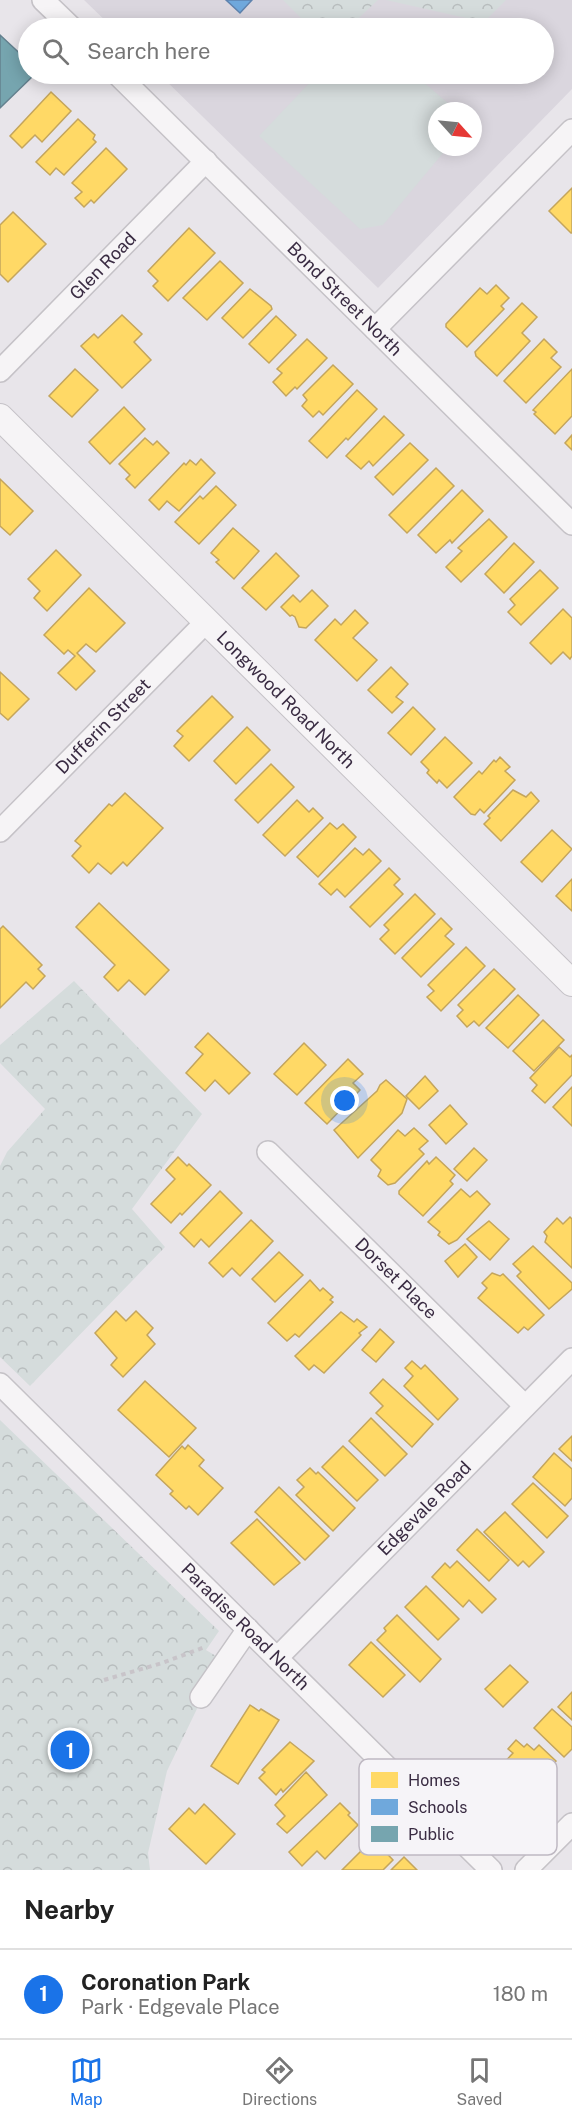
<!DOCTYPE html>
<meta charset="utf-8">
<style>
body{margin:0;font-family:"Public Sans",sans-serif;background:#f6f6f6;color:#222}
.compass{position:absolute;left:428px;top:102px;width:54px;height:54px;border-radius:50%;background:#fff;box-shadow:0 3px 15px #0003;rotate:117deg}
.you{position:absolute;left:345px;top:1101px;width:21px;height:21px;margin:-15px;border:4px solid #fff;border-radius:50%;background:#1a73e8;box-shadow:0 0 0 9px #1a73e833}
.badge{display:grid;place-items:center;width:39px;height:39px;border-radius:50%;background:#1a73e8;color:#fff;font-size:20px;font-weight:700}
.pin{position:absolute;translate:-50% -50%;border:3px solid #fff;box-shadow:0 2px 6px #0006}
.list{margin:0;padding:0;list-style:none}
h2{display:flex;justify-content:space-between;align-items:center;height:78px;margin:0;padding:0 24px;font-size:26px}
h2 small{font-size:20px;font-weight:400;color:#767676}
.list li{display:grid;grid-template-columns:39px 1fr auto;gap:18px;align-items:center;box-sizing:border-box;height:90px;padding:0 24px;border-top:2px solid #e0e0e0}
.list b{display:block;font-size:22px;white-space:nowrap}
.list p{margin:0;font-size:20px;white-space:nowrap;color:#767676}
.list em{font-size:20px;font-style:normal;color:#767676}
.icon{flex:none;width:33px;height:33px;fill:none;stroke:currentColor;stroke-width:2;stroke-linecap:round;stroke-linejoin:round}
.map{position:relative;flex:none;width:572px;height:1870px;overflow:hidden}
.search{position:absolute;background:#fff;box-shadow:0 3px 15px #0003;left:18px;right:18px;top:18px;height:66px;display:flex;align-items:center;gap:15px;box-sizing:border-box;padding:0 21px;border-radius:33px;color:#767676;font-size:22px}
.sheet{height:168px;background:#fff}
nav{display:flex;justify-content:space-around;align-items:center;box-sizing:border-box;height:84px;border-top:2px solid #e0e0e0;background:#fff;font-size:16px;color:#767676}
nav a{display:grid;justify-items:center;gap:3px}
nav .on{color:#1a73e8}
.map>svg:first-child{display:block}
.built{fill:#dad6de;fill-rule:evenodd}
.forest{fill:url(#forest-crowns)}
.pitch{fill:#d5dcdc}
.homes{fill:#ffd966;stroke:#c4a55c;stroke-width:1.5}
.schools{fill:#6fa8dc;stroke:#5f83ae;stroke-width:1.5}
.public{fill:#76a5af;stroke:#64818f;stroke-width:1.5}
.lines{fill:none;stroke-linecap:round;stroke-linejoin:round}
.minor-casing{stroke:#c5c2c7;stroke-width:24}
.tertiary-casing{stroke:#c5c2c7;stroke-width:28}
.path{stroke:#c8c4c9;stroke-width:4;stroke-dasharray:4.5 4.5;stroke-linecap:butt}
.minor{stroke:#f6f4f6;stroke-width:21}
.tertiary{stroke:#f6f4f6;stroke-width:26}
.labels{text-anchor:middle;stroke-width:6;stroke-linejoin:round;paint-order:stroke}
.street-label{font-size:18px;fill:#3a2c43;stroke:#f6f4f8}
.key{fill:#f6f4f8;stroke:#beb8c2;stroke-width:1.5}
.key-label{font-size:16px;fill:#3a2c43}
</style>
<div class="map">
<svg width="572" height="1870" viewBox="0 0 572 1870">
<defs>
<pattern id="forest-crowns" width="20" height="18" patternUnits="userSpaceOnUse" patternTransform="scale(1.5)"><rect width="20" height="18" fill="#d5dcdc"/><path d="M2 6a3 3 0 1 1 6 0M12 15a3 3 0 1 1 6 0" fill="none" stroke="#b8bdbe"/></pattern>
</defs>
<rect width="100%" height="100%" fill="#e8e5ea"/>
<!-- built -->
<path class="built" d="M84,0H572V89L378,288L159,74H544V28H113ZM437,111H473V147H437Z"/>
<!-- forest -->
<g class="forest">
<polygon points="283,0 378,0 348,28 311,28"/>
<polygon points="386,0 506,0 484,22"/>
<polygon points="74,981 202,1114 132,1209 165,1247 30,1386 0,1357 0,1166 7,1152 45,1109 0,1063 0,1045"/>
<polygon points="0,1420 219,1631 206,1650 221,1659 167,1771 148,1853 150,1870 0,1870"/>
</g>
<!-- pitch -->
<polygon class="pitch" points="318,74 414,74 457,111 437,111 437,147 448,147 383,225 360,229 259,136"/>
<!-- homes -->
<g class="homes">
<polygon points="51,92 71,111 42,142 35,135 22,148 10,136"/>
<polygon points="78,119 95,135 93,139 96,142 64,175 56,168 50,175 36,162"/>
<polygon points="106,148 127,169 94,203 91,200 84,207 75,198 82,192 72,183"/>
<polygon points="572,188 572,233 571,233 549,211"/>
<polygon points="13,212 46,244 8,282 0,274 0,225"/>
<polygon points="189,228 215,253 168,301 153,286 158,281 148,271"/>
<polygon points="220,261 243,283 207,320 183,298"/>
<polygon points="496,285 509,298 501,306 504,309 467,347 446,327 446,324 480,288 487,294"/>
<polygon points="250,289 271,306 272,309 243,338 222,318"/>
<polygon points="522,303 537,317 522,333 530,341 497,376 476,356 475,352"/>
<polygon points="122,315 142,334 134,342 151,360 122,388 81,346 94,334 98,338"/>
<polygon points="276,316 296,335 269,363 249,344"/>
<polygon points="307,339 327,358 297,389 295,387 286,396 273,382 282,373 277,369"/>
<polygon points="544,339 557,352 551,358 561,367 526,403 504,381"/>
<polygon points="333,365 353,384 323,415 319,411 313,417 302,406 307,400 303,395"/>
<polygon points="75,369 98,390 72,417 49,396"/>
<polygon points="572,369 572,416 555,434 534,414 536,412 533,410"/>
<polygon points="357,390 377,409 348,440 346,438 327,458 309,441"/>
<polygon points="124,407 145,429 110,464 89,442"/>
<polygon points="384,416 404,435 373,466 369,461 361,469 346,456"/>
<polygon points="572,435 572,450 565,443"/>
<polygon points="145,438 153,445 157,441 169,453 135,488 126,479 130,475 119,464"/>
<polygon points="410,443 428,460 393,495 375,477"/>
<polygon points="201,459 215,473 179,511 167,501 159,510 149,500 184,463 186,465 190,460 196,465"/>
<polygon points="436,468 454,486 407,533 389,515"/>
<polygon points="0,479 33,511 10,535 0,526"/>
<polygon points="216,486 236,505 199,544 175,522 200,496 203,499"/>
<polygon points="462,490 483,511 452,543 450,540 436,553 418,535"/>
<polygon points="489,519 507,537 461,582 446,567 462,551 458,548"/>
<polygon points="233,528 259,551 234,579 216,562 219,560 211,553"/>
<polygon points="514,543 534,562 504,593 485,574"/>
<polygon points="56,550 81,575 47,611 34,598 40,591 28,579"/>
<polygon points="276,553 299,576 266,610 242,588"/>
<polygon points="540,570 558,588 521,625 508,612 515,605 510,599"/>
<polygon points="89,588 125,623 96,652 86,644 77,653 95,671 76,690 58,673 75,656 68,650 64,654 44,635"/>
<polygon points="312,590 328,606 306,628 299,627 295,617 292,615 290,616 281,607 293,595 300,602"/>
<polygon points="563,609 572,618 572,656 570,659 563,652 551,664 530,643"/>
<polygon points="355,610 368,623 353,638 377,660 357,681 315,640 335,619 341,625"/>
<polygon points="391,667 408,684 396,697 403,702 392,713 368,690"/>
<polygon points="0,672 29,699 8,720 0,713"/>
<polygon points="212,696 233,717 189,761 174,746 183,736 177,731"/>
<polygon points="413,707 435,729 411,755 388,733"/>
<polygon points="247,727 270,750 236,784 214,761"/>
<polygon points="445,737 472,763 447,788 439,780 437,783 427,773 429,770 421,762"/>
<polygon points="500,757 510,767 505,771 515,780 484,813 480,809 475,815 471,814 454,797 479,771 482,774 494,760 496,762"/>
<polygon points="271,764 294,787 258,823 235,800"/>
<polygon points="513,790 526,797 531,792 539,801 501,841 484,824 490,818 488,816"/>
<polygon points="125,793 163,828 127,866 123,862 111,874 98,863 89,873 72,856 81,846 75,841 109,804 112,806"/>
<polygon points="297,800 309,812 313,808 323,818 285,856 263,835"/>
<polygon points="330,823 337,829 343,824 356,837 318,877 297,857"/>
<polygon points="552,830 572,849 542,882 521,862"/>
<polygon points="355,848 363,855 369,849 381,861 345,897 337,889 331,895 319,884"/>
<polygon points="389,868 400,879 394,885 403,894 370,927 350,907"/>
<polygon points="572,879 572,911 556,896"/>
<polygon points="415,894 435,914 395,954 380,939 389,930 384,925"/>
<polygon points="99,903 169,970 145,995 129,980 118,991 104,977 115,965 76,927"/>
<polygon points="441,918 452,929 445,936 454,944 421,977 402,958"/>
<polygon points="3,926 42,965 38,969 45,976 33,989 26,982 0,1008 0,929"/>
<polygon points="466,947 485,966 441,1011 427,997 434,991 428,985"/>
<polygon points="494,969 515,989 479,1026 474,1021 467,1027 457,1016 463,1010 458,1005"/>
<polygon points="518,995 539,1015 508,1048 486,1028"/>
<polygon points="543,1020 564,1040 534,1071 513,1051"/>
<polygon points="208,1033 250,1073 229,1094 215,1080 205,1091 186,1073 203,1054 195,1047"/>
<polygon points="304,1043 326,1065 297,1095 274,1074"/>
<polygon points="559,1047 570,1057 572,1055 572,1075 545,1103 532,1091 537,1085 530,1078"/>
<polygon points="348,1059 363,1074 353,1083 360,1090 327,1124 305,1103"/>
<polygon points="425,1076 438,1091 419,1109 406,1096"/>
<polygon points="386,1080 407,1099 402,1113 358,1158 334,1130 377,1091 380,1085"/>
<polygon points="572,1087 572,1126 553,1107"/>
<polygon points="450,1105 467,1124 446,1144 429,1125"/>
<polygon points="414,1128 428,1141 419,1149 424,1154 395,1183 388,1185 378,1176 381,1170 371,1160 398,1130 405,1136"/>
<polygon points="474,1148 487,1160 467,1181 454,1169"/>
<polygon points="178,1157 187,1166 189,1164 211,1185 182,1215 180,1213 171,1223 151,1204 175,1179 166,1170"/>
<polygon points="436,1157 455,1175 450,1181 453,1184 423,1216 399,1194 399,1191 427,1161 429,1164"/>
<polygon points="461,1189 470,1197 477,1191 490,1204 457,1240 449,1244 438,1235 440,1232 428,1222"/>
<polygon points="220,1191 242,1213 209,1247 201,1239 194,1247 180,1233"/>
<polygon points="570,1217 572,1219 572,1268 545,1242 547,1236 544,1232 557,1218 563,1224"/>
<polygon points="251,1220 273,1241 240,1276 232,1268 223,1277 209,1263"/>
<polygon points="489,1221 509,1239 490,1260 467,1239"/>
<polygon points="465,1244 477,1257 458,1277 445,1261"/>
<polygon points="533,1246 572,1283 572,1289 549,1309 517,1276 521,1272 513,1264"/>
<polygon points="279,1252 303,1275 275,1302 252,1279"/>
<polygon points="492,1273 500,1276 503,1274 544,1315 528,1330 524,1327 518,1333 478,1298 487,1288 482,1283"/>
<polygon points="310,1280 320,1291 323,1288 333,1297 330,1300 333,1302 299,1337 295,1334 287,1341 268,1323"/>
<polygon points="116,1311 126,1321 136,1311 153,1328 147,1335 155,1344 123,1377 111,1365 117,1358 95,1333"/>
<polygon points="341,1312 354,1322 357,1319 367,1327 359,1333 361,1335 324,1373 314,1365 309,1370 295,1356"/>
<polygon points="380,1329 394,1342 376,1362 362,1350"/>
<polygon points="412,1361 421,1369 425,1365 458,1399 438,1420 404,1386 413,1376 405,1368"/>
<polygon points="383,1379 433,1424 412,1447 376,1413 383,1406 370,1393"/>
<polygon points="145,1381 196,1428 169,1457 118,1410"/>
<polygon points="371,1418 407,1454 385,1476 349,1441"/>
<polygon points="572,1436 572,1461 559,1449"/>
<polygon points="188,1445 204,1460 199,1466 223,1488 198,1515 189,1506 186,1509 170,1494 173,1491 156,1475 182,1446 185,1449"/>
<polygon points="343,1446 378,1480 357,1501 322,1467"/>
<polygon points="554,1453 572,1469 572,1498 565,1506 533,1477"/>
<polygon points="310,1468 316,1474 318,1472 355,1508 333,1531 296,1495 304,1487 297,1480"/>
<polygon points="533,1483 568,1516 547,1538 512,1504"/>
<polygon points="279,1487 329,1536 305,1560 255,1512"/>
<polygon points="505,1512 544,1552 529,1567 523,1561 518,1566 484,1532"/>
<polygon points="257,1519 300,1563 274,1585 231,1543"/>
<polygon points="477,1529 509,1560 489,1581 457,1550"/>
<polygon points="457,1561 496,1599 482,1613 469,1600 463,1607 432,1577 445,1563 450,1568"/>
<polygon points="426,1586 459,1619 438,1640 405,1607"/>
<polygon points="397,1615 441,1659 420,1682 377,1640 386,1631 384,1628"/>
<polygon points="371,1642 405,1675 383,1697 349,1665"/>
<polygon points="510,1665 528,1682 503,1707 485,1689"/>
<polygon points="572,1692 572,1720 558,1707"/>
<polygon points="250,1705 259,1711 261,1709 279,1720 238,1784 211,1766"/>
<polygon points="552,1709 572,1727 572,1749 564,1757 534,1728"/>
<polygon points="516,1740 524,1747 527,1744 534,1750 539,1745 556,1761 529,1791 501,1766 513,1753 508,1749"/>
<polygon points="290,1742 314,1761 283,1792 281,1789 276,1795 259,1778 265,1772 262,1770"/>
<polygon points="306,1772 327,1795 287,1833 277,1824 285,1816 275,1805"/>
<polygon points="340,1803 350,1813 348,1815 358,1825 325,1859 317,1851 302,1866 289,1852"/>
<polygon points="204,1804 235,1834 206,1864 169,1829 189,1808 195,1814"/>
<polygon points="373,1839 393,1860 383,1870 342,1870"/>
<polygon points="404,1857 417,1870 391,1870"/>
</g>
<!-- schools -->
<polygon class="schools" points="226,0 252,0 240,13"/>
<!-- public -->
<polygon class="public" points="0,35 28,61 28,74 35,74 0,108"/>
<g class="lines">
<defs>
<g id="minor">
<polyline points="43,0 72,28"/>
<path id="s1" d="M117,74L572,524"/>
<polyline points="375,329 572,130"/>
<path id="s2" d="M0,371L206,161"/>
<path id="s3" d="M0,831L207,621"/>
<path id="s4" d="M268,1152L525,1406"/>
<path id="s5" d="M0,1384L491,1870"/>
<path id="s6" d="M277,1658L572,1359"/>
<polyline points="201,1697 248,1629"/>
<polyline points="526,1870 572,1824"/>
</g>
<g id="tertiary">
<path id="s7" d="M0,417L572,983"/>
</g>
</defs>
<!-- minor casing -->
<use href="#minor" class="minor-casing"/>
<!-- tertiary casing -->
<use href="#tertiary" class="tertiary-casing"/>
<!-- path -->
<polyline class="path" points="104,1680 162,1663 205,1647"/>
<!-- minor -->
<use href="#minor" class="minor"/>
<!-- tertiary -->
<use href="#tertiary" class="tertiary"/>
</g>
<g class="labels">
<!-- street labels -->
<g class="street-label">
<text dy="6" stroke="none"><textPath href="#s2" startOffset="147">Glen Road</textPath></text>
<text dy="6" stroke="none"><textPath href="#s1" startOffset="320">Bond Street North</textPath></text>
<text dy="6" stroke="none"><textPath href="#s7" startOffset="402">Longwood Road North</textPath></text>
<text dy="6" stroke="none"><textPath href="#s3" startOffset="147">Dufferin Street</textPath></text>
<text dy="6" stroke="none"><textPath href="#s4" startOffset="180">Dorset Place</textPath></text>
<text dy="6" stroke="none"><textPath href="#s6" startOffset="210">Edgevale Road</textPath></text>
<text dy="6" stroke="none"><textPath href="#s5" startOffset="345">Paradise Road North</textPath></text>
</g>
</g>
<!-- legend -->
<rect x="359" y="1759" width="198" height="96" rx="9" class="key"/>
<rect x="371" y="1772" width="27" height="16" fill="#ffd966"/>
<rect x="371" y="1799" width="27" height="16" fill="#6fa8dc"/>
<rect x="371" y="1826" width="27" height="16" fill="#76a5af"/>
<g class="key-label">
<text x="408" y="1786">Homes</text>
<text x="408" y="1813">Schools</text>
<text x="408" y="1840">Public</text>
</g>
</svg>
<svg class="compass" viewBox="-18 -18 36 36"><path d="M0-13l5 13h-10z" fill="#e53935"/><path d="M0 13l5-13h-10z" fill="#767676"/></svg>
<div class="you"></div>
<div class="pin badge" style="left:70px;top:1750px">1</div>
<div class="search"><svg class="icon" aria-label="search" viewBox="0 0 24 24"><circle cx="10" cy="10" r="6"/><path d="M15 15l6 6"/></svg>Search here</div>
</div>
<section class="sheet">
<h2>Nearby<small></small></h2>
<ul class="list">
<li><span class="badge">1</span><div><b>Coronation Park</b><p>Park · Edgevale Place</p></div><em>180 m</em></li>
</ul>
</section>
<nav>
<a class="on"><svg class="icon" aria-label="map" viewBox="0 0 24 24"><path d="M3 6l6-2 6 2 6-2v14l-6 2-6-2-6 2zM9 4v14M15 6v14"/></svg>Map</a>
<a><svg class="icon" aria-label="directions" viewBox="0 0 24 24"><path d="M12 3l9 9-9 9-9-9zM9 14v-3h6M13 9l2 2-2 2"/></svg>Directions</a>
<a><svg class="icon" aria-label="saved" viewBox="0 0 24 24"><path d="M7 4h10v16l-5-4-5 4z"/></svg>Saved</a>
</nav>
